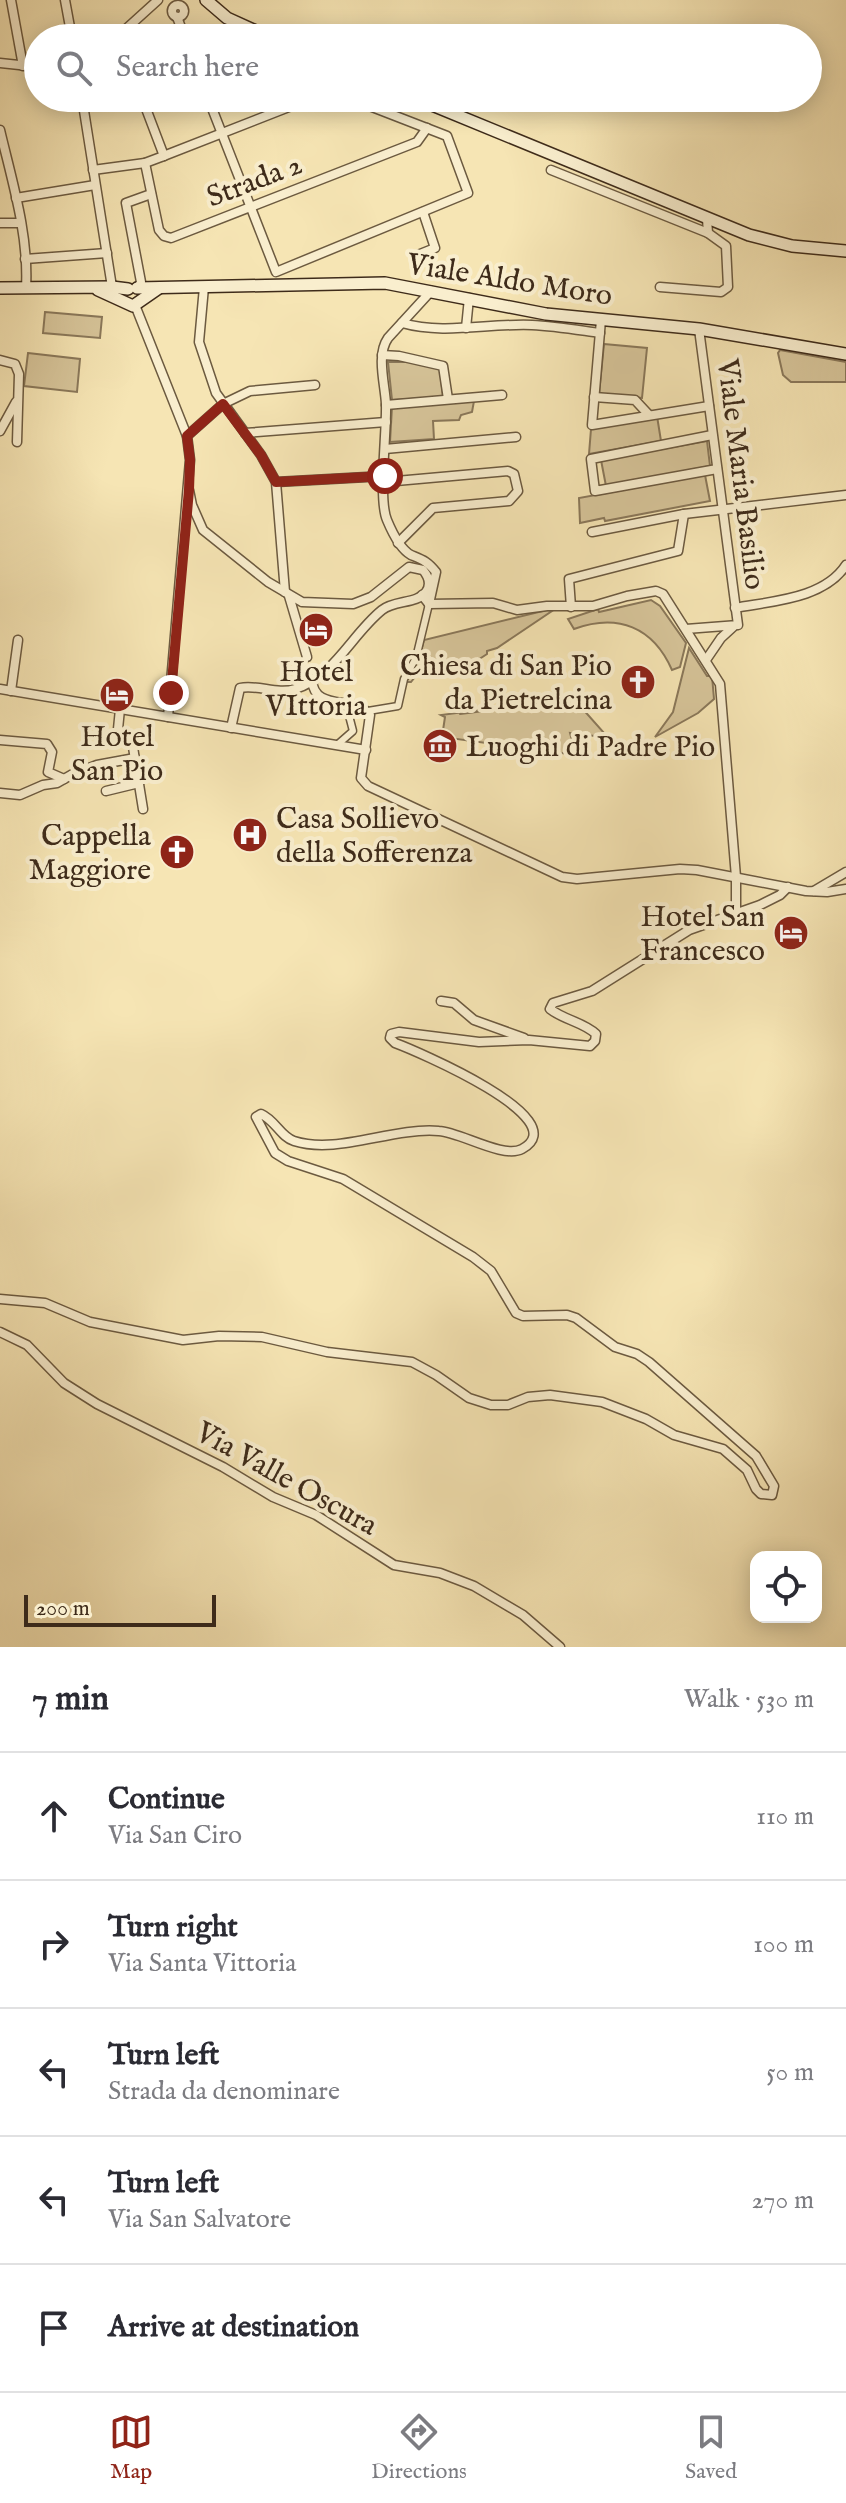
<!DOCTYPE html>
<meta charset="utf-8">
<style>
body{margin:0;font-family:"IM FELL English",serif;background:#f2f2f3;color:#2b2b33}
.controls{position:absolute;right:24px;bottom:24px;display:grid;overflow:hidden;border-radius:16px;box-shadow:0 4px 20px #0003}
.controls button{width:72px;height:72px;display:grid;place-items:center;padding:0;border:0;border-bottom:2px solid #e1e1e2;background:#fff;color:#2b2b33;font:40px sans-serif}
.scale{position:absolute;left:24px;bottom:20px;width:192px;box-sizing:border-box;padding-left:8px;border:4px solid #3e2b1a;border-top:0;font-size:22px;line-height:28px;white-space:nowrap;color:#3e2b1a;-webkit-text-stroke:6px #f9eece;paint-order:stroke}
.stop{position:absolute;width:24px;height:24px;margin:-18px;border:6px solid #8f2418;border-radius:50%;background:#fff}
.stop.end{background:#8f2418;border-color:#fff;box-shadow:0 2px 8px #0008}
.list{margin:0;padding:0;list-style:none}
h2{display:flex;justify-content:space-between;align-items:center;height:104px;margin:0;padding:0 32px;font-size:34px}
h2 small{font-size:26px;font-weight:400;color:#7c7c81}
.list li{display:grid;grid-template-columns:52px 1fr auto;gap:24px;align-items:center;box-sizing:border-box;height:128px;padding:0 32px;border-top:2px solid #e1e1e2}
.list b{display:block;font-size:30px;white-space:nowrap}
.list p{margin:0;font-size:26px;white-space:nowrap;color:#7c7c81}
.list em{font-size:26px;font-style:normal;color:#7c7c81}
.icon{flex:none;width:44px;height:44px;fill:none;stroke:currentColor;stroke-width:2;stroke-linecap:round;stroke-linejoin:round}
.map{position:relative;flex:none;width:846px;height:1647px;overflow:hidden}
.search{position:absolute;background:#fff;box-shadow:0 4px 20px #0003;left:24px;right:24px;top:24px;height:88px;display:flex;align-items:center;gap:20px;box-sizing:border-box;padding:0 28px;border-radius:44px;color:#7c7c81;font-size:30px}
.sheet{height:744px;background:#fff}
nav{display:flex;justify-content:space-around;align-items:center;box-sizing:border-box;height:112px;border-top:2px solid #e1e1e2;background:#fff;font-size:22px;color:#7c7c81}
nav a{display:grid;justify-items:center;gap:4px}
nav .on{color:#8f2418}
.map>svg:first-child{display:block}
.green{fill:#d7c59a;stroke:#8a785a;stroke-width:2}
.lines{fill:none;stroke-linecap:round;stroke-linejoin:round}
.stream{stroke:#877557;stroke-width:2}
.pedestrian-casing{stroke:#6c5a40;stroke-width:9}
.minor-casing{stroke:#6c5a40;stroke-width:11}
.secondary-casing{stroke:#3e2b1a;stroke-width:14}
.pedestrian{stroke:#f9eece;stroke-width:6}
.minor{stroke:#f9eece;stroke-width:8}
.secondary{stroke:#f9eece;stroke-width:11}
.route{stroke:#8f2418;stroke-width:10}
.labels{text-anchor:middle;stroke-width:8;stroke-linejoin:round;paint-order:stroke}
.street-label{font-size:30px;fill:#3e2b1a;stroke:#f9eece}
.poi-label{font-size:30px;fill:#3e2b1a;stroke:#f9eece;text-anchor:end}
</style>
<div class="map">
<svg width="846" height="1647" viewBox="0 0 846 1647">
<rect width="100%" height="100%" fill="#f6e5b4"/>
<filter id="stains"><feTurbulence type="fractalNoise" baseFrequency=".0025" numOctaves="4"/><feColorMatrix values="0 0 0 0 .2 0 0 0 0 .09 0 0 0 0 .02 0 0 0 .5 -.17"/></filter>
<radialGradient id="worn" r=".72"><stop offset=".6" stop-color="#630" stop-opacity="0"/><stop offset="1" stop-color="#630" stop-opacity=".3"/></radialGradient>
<!-- green -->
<g class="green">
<polygon points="45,312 102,317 100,338 43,333"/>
<polygon points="604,344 647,348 642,398 599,394"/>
<polygon points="780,350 846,362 846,382 791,382 783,375 778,353"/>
<polygon points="28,353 80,359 77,392 24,386"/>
<polygon points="388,362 409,362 440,369 443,397 392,400"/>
<polygon points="474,401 472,412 461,415 459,420 433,421 434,439 390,442 392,407"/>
<polygon points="657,416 661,441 589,454 591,429"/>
<polygon points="707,441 710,466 606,486 601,460"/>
<polygon points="705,475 710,501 605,521 604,518 580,523 579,498"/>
<path d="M651,600L660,606L686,643L680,667L672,670C653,627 618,613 574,629L568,619L598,609L599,612Z"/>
<path d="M547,610L552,611L497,648L487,651V654L464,669C435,667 436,649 411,682H406L419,658L424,640Z"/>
<polygon points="689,648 707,676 712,676 714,699 698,713 655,737 673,712"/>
<polygon points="573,698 605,734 603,737 570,733 576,755 442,737 445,717 441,715"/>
</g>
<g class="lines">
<!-- stream -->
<polyline class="stream" points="460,714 574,700"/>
<defs>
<g id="pedestrian">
<polyline points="368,711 398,706 404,679 416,658 429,604"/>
<polyline points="337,745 353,731 346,704"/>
</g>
<g id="minor">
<polyline points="11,0 23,66"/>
<polyline points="65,0 72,38"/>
<circle cx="178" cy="11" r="6"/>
<polyline points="177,17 185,38"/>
<polyline points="116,38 158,0"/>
<polyline points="0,63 38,67"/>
<polyline points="82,98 112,287"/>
<polyline points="142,98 164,156"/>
<polyline points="208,98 276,272 468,193 447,136 349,98"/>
<path d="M0,130C12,181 29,235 26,288"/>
<polyline points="145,163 159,230 164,236 171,238 417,142 427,128"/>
<polyline points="93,170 145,163 161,157 312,98"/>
<polyline points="551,170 708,233"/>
<polyline points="16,198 95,185"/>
<polyline points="0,223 20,223"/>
<polyline points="420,254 435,248 423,212"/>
<polyline points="25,259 107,253"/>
<polyline points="204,287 199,342 216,393 261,455 276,482 285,592"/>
<polyline points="660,287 721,292 728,287 726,246 708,233 707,219"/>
<polyline points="138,288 141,282 126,203 151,194"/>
<polyline points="135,305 187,436 190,460 168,717"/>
<polyline points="601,320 592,425 709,406"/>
<path d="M402,323C444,335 489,323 532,325C555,326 578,330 600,333"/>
<polyline points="466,328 469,298"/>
<polyline points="382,355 399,356 443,366 448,399"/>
<polyline points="0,360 15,364 19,374 17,442"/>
<polyline points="594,397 635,400 649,415"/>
<polyline points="386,405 502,395"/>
<polyline points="0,431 16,402"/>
<polyline points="245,433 386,422"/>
<polyline points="712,435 591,459 595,491 717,469"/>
<polyline points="187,436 223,404 250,391 315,385"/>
<polyline points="385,449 516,437"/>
<polyline points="276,482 385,476"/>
<polyline points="385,482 508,471 514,474 518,491 509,501 433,508 398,543"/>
<path d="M189,490L192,505L203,530L268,582L302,602L353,604L371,597L409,567L423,570C428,576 432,584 426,592C417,604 394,600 382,610C352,634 334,677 295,689C277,695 258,684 240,688L231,728"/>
<polyline points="592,532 684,514 846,495"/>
<polyline points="422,595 429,604 493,603 517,610 547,606 593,606 627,596 656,591 663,594 720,684 736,877 736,912"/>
<polyline points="289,596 307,657"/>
<path d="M429,604L436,572C427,561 423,560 411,555C400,549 392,532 387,520C378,499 387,432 386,404C385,384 376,355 388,338L431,291"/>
<polyline points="571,607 569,579 678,551 684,514"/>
<path d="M735,608C772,601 824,599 846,565"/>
<polyline points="686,629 738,625 699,329"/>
<polyline points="706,660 721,638 733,627"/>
<path d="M312,680C314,712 355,695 370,715L361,778L368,786L562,877L577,879L680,869L697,870L806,891L827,892L846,889"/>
<polyline points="0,689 366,750"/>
<polyline points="11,691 18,640"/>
<polyline points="120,709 118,729 132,741 143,809"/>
<polyline points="0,740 47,744 52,752 48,772 64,779"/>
<polyline points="106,791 139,783"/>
<polyline points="0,793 20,795 43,785 57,783 71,775 97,765 135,758"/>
<polyline points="814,891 846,872"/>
<polyline points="441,1001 454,1003 474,1020 524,1038"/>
<path d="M0,1299L45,1303L90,1322L183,1340L219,1336L262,1337L327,1352L412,1362L436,1375L469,1398L491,1405H508L528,1397L550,1395L602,1402L646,1419L674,1435L723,1449L747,1470L756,1489L761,1494L772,1495L774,1486L756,1456L649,1362L637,1354L615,1347L576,1318L567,1315L523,1316L516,1313L491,1271L473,1257L343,1179L288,1161L275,1153L256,1117L261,1114C275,1120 281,1137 294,1141C338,1155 391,1127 439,1131C460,1132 503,1159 522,1149C578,1119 414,1050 395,1043L390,1038L391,1034L399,1032L479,1042L529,1040L590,1046L595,1041L596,1034C583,1022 564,1020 550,1009L553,1003L592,991L689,930L760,905L780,895L788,887"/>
<polyline points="0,1332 27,1345 64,1383 97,1404 223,1467 273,1497 316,1515 394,1565 440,1573 474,1586 523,1615 560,1647"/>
</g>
<g id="secondary">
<polyline points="206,0 227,18 271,38"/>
<polyline points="415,98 749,235 792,246 846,251"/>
<polyline points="0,288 112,287 128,289"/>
<polyline points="137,288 385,283 546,314 699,329 846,354"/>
<polyline points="98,290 133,306 159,288"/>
</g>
</defs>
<!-- pedestrian casing -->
<use href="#pedestrian" class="pedestrian-casing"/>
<!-- minor casing -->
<use href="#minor" class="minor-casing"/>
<!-- secondary casing -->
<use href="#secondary" class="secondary-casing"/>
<!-- pedestrian -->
<use href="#pedestrian" class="pedestrian"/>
<!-- minor -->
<use href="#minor" class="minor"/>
<!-- secondary -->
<use href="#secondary" class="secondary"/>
</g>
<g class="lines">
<!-- route -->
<polyline class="route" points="171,693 189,490 190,460 187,436 223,404 261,455 276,482 385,476"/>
</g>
<!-- icons -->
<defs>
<symbol id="hotel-disc" viewBox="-11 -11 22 22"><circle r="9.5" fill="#8f2418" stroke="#f9eece"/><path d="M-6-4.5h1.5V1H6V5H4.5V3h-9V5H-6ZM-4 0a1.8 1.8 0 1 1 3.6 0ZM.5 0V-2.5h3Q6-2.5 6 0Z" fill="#fff"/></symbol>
<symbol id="church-disc" viewBox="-11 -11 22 22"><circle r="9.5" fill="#8f2418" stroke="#f9eece"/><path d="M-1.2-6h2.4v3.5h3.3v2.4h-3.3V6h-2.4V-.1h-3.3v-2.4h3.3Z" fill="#fff"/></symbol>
<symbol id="museum-disc" viewBox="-11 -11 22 22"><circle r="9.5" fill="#8f2418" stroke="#f9eece"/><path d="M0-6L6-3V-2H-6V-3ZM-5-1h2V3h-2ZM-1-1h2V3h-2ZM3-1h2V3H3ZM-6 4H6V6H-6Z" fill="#fff"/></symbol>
<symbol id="hospital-disc" viewBox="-11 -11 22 22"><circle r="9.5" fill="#8f2418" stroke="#f9eece"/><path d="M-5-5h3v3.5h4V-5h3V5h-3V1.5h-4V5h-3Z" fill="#fff"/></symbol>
</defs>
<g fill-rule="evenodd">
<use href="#hotel-disc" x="296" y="610" width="40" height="40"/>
<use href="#church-disc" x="618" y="662" width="40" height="40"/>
<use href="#hotel-disc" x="97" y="675" width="40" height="40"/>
<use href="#museum-disc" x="420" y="726" width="40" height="40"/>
<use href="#hospital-disc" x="230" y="815" width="40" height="40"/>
<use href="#church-disc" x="157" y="832" width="40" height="40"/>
<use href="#hotel-disc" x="771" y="913" width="40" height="40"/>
</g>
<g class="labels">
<!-- street labels -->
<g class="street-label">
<text transform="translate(254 180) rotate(-21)" y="10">Strada 2</text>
<text transform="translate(510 279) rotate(9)" y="10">Viale Aldo Moro</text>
<text transform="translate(742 474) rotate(83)" y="10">Viale Maria Basilio</text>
<text transform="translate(287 1478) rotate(29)" y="10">Via Valle Oscura</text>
</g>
<!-- poi labels -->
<g class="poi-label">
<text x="612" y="675">Chiesa di San Pio<tspan x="612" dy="34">da Pietrelcina</tspan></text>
<text x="316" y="681" text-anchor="middle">Hotel<tspan x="316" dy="34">VIttoria</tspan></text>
<text x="117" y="746" text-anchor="middle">Hotel<tspan x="117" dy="34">San Pio</tspan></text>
<text x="466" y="756" text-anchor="start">Luoghi di Padre Pio</text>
<text x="276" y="828" text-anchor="start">Casa Sollievo<tspan x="276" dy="34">della Sofferenza</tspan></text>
<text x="151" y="845">Cappella<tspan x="151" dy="34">Maggiore</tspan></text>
<text x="765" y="926">Hotel San<tspan x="765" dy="34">Francesco</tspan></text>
</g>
</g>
<rect width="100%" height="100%" filter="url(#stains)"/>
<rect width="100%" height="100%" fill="url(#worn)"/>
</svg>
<div class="controls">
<button><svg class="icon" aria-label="locate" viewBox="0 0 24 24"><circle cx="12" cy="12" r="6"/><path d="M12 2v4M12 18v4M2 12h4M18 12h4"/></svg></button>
</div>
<div class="scale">200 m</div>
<div class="stop" style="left:385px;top:476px"></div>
<div class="stop end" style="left:171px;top:693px"></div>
<div class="search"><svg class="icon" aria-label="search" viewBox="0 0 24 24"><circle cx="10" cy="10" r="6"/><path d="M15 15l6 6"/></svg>Search here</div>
</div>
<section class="sheet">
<h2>7 min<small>Walk · 530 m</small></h2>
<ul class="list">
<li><svg class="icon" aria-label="ahead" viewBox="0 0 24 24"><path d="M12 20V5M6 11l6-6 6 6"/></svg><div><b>Continue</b><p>Via San Ciro</p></div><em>110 m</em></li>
<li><svg class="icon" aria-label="right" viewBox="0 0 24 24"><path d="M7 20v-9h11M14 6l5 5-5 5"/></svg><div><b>Turn right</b><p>Via Santa Vittoria</p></div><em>100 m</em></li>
<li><svg class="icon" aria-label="left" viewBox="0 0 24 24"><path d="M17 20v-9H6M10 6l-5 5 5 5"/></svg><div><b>Turn left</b><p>Strada da denominare</p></div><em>50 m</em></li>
<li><svg class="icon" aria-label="left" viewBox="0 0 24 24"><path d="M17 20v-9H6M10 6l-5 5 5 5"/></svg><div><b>Turn left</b><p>Via San Salvatore</p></div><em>270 m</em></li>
<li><svg class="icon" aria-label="arrive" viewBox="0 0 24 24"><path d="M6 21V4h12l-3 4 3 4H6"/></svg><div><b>Arrive at destination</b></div></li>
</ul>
</section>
<nav>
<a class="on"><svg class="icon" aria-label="map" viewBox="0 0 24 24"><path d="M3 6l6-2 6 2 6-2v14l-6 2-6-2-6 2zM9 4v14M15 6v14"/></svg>Map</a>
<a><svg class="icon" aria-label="directions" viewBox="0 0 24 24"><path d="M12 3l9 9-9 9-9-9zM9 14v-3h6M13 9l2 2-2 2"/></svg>Directions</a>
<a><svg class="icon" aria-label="saved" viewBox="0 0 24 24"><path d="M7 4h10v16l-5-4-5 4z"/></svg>Saved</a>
</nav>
